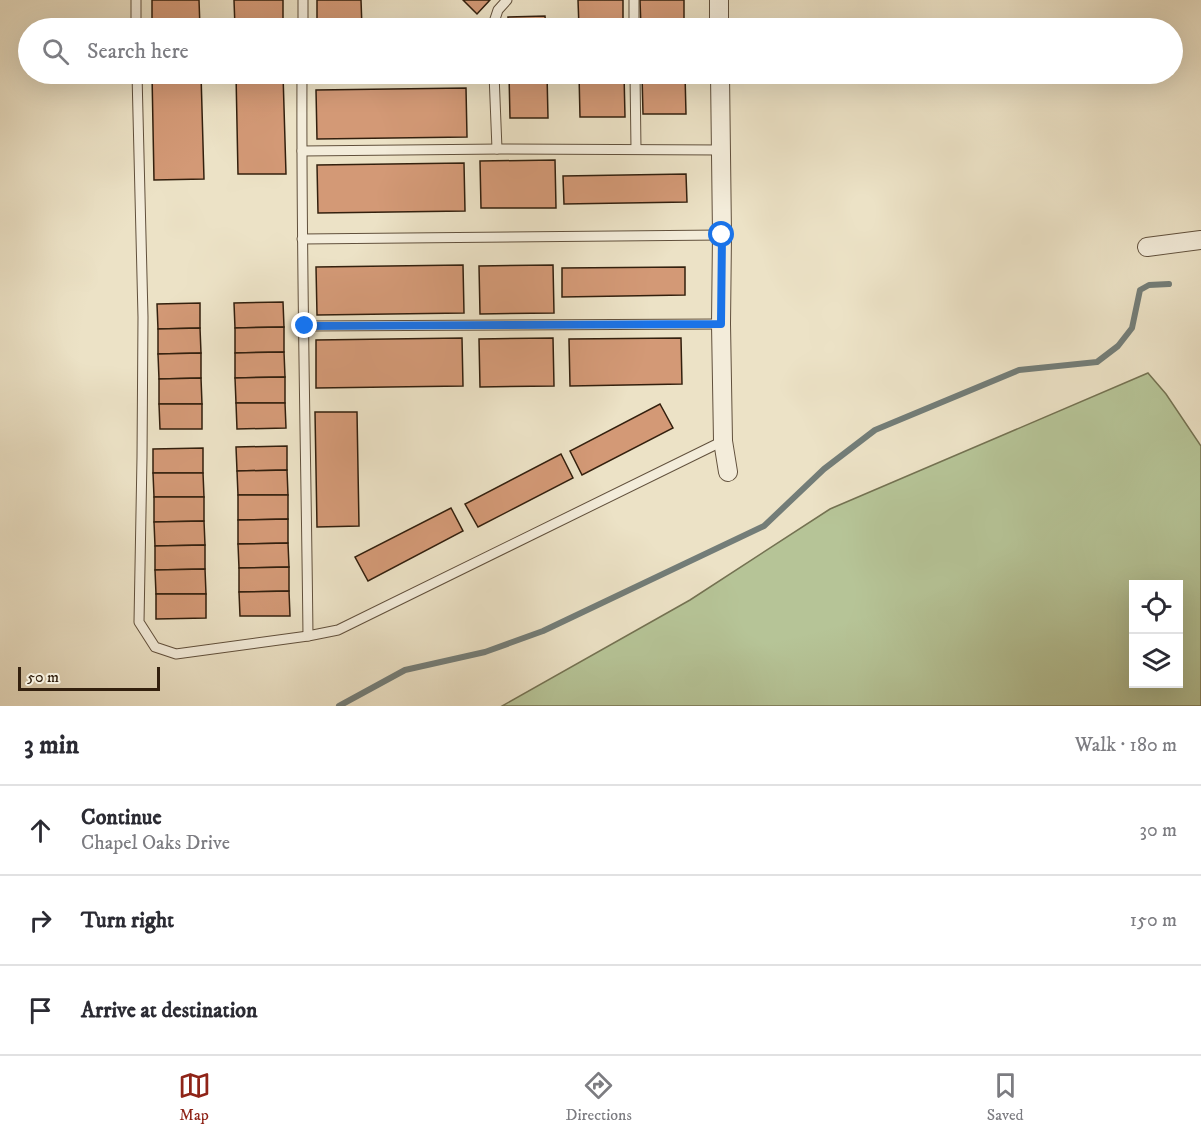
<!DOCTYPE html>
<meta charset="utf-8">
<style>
body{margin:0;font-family:"IM FELL DW Pica",serif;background:#f7f7f7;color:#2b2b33}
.controls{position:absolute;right:18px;bottom:18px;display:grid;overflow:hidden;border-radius:0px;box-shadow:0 6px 24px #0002}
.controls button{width:54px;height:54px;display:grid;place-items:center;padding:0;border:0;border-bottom:2px solid #e1e1e2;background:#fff;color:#2b2b33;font:30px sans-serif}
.scale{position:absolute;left:18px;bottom:15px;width:142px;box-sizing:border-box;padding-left:6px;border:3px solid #33200e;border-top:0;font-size:16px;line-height:21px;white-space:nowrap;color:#33200e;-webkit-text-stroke:4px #f3ecda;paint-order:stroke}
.stop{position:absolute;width:18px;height:18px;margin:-14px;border:4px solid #1a73e8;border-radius:50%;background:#fff}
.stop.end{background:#1a73e8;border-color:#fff;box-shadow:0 2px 6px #0008}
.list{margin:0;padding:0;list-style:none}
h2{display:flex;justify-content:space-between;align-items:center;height:78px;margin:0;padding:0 24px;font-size:26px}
h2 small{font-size:20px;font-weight:400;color:#7c7c81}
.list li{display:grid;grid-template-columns:39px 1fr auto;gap:18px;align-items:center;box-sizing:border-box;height:90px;padding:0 24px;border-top:2px solid #e1e1e2}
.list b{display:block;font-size:22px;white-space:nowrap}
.list p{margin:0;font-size:20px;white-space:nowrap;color:#7c7c81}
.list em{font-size:20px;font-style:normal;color:#7c7c81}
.icon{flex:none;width:33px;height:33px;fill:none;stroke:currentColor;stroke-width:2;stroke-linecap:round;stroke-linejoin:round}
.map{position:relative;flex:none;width:1201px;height:706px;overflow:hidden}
.search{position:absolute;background:#fff;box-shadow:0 6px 24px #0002;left:18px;right:18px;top:18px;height:66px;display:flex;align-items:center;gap:15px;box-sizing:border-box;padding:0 21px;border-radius:33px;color:#7c7c81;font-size:22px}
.sheet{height:348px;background:#fff}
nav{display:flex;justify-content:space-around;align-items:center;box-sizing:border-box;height:84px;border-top:2px solid #e1e1e2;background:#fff;font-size:16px;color:#7c7c81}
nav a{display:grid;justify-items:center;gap:3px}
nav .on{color:#8f2418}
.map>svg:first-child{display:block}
.green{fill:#b6c497;stroke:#747252;stroke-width:1.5;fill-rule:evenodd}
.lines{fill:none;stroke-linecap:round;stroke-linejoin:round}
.stream{stroke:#737d78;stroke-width:6}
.building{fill:#d39976;stroke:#33200e;stroke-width:1.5}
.lane-casing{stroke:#61503c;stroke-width:11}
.street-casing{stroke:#61503c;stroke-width:20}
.lane{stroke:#f3ecda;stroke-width:9}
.street{stroke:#f3ecda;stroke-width:18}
.route{stroke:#1a73e8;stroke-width:8}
</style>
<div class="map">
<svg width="1201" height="706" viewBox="0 0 1201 706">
<rect width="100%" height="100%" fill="#ece2c6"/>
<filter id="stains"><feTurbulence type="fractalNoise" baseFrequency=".00333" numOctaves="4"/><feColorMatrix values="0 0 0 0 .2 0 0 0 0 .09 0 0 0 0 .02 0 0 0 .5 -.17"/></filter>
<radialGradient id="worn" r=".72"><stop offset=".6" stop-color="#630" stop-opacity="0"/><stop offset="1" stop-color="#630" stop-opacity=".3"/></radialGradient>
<!-- green -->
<path class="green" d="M1148,373L1166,394L1201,446V706H502L690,600L830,509ZM1134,584H1178V684H1134Z"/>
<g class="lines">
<!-- stream -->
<polyline class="stream" points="339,706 405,670 485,652 543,631 764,526 824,469 875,430 1019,370 1097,362 1118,346 1132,328 1140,290 1149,285 1169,284"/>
</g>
<!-- building -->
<g class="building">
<polygon points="152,0 199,0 200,28 152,28"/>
<polygon points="234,0 283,0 283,28 235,28"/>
<polygon points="317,0 361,0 362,28 317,28"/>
<polygon points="463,0 490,0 477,14"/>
<polygon points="578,0 623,0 623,28 579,28"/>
<polygon points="640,0 684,0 684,28 641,28"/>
<polygon points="545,16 546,28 508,28 508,17"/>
<polygon points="152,74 201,74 204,179 154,180"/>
<polygon points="236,74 283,74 286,174 238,174"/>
<polygon points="509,74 547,74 548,118 510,118"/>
<polygon points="579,74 624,74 625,117 580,117"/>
<polygon points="642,74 685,74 686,114 643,114"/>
<polygon points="466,88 467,137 317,139 316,90"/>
<polygon points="555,160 556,208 481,208 480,161"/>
<polygon points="464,163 465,211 318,213 317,165"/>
<polygon points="686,174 687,202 564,204 563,176"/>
<polygon points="463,265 464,313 317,315 316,267"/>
<polygon points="553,265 554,313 480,314 479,266"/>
<polygon points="685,267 685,295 562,297 562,268"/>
<polygon points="283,302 284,327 235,328 234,303"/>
<polygon points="200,303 200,328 158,329 157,304"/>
<polygon points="284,327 284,352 235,353 235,328"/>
<polygon points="200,328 201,353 158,354 158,329"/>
<polygon points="462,338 463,386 316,388 316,340"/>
<polygon points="553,338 554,386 480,387 479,339"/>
<polygon points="681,338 682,384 570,386 569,339"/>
<polygon points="284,352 285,377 235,378 235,353"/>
<polygon points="201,353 201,378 159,379 158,354"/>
<polygon points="285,377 285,403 236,403 235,378"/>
<polygon points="201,378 202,404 159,404 159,379"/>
<polygon points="236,403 285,403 286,428 237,429"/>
<polygon points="159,404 202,404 202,429 160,429"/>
<polygon points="660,404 673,428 582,475 570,451"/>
<polygon points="315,412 357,412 359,526 317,527"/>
<polygon points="287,446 287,470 237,471 236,447"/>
<polygon points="203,448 203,473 153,473 153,449"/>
<polygon points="561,454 573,478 478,527 465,504"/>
<polygon points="287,470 288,495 238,495 237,471"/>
<polygon points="153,473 203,473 204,497 154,497"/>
<polygon points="238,495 288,495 288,519 238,520"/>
<polygon points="154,497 204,497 204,521 154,522"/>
<polygon points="451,508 463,531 368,581 355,557"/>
<polygon points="288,519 288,543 238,544 238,520"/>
<polygon points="204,521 205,545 155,546 154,522"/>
<polygon points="288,543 289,567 239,568 238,544"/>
<polygon points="205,545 205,569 155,570 155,546"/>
<polygon points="289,567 289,591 239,592 239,568"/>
<polygon points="205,569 206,594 156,594 155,570"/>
<polygon points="289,591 290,616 240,616 239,592"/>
<polygon points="156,594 206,594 206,618 156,619"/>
</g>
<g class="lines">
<defs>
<g id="lane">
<polyline points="136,0 136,28"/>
<polyline points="634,0 634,28"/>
<polyline points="303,28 303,0"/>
<polyline points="492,28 498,10 507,0"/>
<polyline points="137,74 143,317 142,457 139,622 155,647 176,654 308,636 338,630 723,441"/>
<path d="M302,74C301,261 306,449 308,636"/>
<polyline points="494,74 497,149"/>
<polyline points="635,74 636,149"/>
<polyline points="302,151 501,149 721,150"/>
<polyline points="302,239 722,235"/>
<polyline points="305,326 721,324"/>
</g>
<g id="street">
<polyline points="719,0 719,28"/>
<polyline points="720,74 722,235 721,324 723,441 728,472"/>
<polyline points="1147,247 1201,240"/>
</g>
</defs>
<!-- lane casing -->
<use href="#lane" class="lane-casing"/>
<!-- street casing -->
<use href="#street" class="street-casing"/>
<!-- lane -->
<use href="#lane" class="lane"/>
<!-- street -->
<use href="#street" class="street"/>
</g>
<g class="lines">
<!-- route -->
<polyline class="route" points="305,326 721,324 722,235"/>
</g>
<rect width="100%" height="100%" filter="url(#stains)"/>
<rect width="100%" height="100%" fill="url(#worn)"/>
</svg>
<div class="controls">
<button><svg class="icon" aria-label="locate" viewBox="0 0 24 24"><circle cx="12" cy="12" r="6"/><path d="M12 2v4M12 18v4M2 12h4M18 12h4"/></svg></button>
<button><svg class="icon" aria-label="layers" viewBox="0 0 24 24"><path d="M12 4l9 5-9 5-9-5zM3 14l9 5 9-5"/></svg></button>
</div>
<div class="scale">50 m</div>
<div class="stop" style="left:722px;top:235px"></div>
<div class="stop end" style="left:305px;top:326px"></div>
<div class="search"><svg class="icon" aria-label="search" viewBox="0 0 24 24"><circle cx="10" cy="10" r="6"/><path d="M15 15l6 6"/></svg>Search here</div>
</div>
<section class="sheet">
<h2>3 min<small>Walk · 180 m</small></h2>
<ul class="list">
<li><svg class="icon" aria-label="ahead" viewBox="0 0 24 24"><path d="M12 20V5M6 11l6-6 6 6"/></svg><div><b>Continue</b><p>Chapel Oaks Drive</p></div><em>30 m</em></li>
<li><svg class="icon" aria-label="right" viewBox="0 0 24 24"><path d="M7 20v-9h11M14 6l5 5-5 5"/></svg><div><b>Turn right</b></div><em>150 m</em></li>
<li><svg class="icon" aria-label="arrive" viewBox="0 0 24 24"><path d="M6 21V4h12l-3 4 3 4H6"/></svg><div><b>Arrive at destination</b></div></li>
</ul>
</section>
<nav>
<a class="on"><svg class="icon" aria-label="map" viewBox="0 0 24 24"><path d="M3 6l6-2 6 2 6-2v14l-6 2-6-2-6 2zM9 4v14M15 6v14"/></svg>Map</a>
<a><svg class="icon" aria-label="directions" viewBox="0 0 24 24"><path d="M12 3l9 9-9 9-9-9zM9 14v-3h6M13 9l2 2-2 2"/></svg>Directions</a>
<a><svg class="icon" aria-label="saved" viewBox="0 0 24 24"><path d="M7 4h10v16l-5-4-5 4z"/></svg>Saved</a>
</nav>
